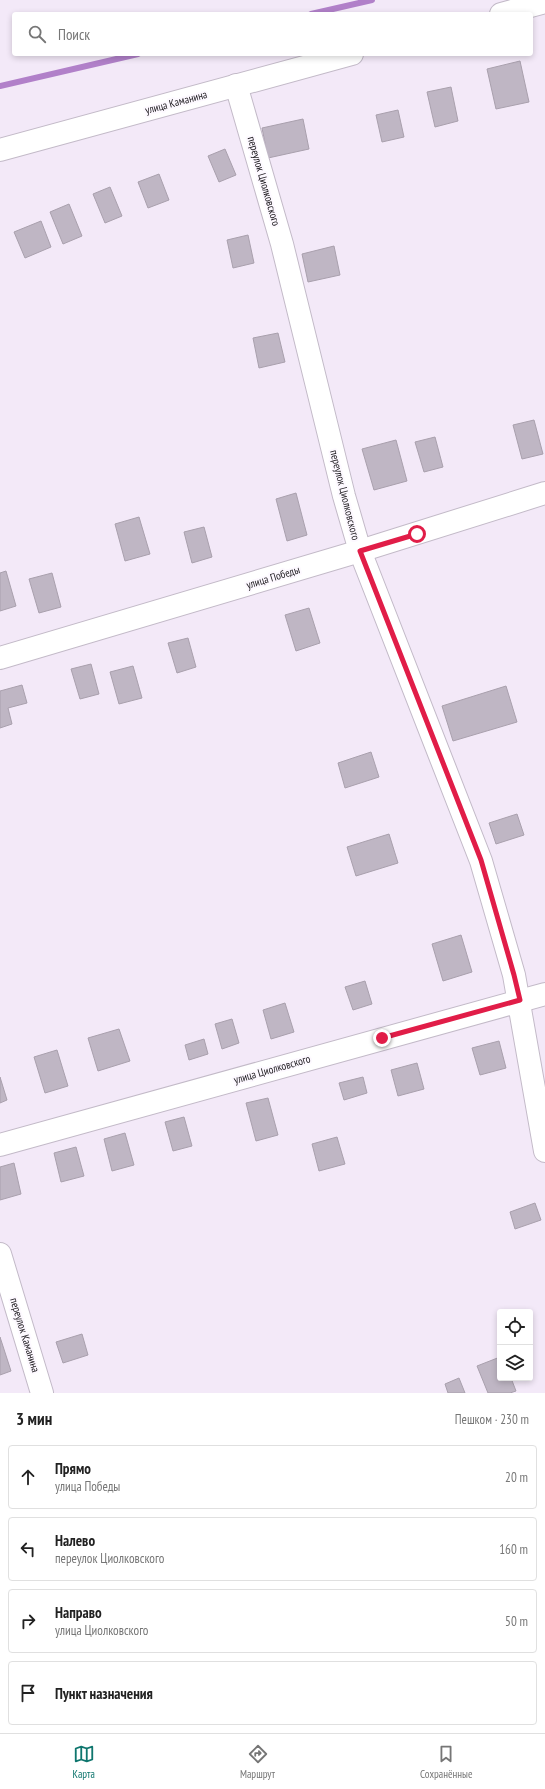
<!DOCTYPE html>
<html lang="ru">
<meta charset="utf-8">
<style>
body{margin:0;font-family:"PT Sans Narrow",sans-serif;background:#f2f2f2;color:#222}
.controls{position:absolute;right:12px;bottom:12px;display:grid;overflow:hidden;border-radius:4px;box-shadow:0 2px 6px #0003}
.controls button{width:36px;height:36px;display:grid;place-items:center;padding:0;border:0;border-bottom:1px solid #e0e0e0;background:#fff;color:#222;font:20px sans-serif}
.stop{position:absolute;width:12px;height:12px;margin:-9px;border:3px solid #e11d48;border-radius:50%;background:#fff}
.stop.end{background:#e11d48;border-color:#fff;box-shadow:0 1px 4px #0008}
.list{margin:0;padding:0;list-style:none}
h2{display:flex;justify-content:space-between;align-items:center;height:52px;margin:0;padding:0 16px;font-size:17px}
h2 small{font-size:13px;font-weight:400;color:#767676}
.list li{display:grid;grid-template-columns:26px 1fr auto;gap:12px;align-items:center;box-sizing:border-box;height:64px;margin:0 8px 8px;padding:0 8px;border:1px solid #e0e0e0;border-radius:4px}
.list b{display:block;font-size:15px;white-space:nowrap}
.list p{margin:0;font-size:13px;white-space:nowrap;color:#767676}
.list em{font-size:13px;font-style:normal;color:#767676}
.icon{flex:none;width:22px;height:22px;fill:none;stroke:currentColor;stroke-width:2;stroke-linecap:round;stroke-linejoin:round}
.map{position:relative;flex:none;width:545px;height:1393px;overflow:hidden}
.search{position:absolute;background:#fff;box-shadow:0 2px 6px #0003;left:12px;right:12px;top:12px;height:44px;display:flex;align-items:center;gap:10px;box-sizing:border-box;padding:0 14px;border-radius:4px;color:#767676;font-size:15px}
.sheet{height:340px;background:#fff}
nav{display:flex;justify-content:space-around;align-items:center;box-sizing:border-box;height:56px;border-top:1px solid #e0e0e0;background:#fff;font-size:11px;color:#767676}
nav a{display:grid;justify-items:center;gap:2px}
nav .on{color:#0f766e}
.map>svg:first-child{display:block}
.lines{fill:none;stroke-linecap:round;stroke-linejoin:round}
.stream{stroke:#b180c9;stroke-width:6}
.building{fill:#bfb6c4;stroke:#a9a0ad}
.minor-casing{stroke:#c3bac8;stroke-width:24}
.minor{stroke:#fff;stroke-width:22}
.route{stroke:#e11d48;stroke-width:5}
.labels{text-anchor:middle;stroke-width:4;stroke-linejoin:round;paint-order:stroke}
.street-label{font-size:11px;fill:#1b181d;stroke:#fdf9ff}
</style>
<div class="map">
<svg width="545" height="1393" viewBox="0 0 545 1393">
<rect width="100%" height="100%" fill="#f3e9f8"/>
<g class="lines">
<!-- stream -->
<g class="stream">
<polyline points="311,14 372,0"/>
<polyline points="0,86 138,54"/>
</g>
</g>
<!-- building -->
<g class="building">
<polygon points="520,61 529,102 496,109 487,69"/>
<polygon points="451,87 458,121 435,127 427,92"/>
<polygon points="398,110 404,137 382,142 376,115"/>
<polygon points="303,119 309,149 268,158 262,128"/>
<polygon points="225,149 236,175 219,182 208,156"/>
<polygon points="159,174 169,200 148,208 138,182"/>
<polygon points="110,187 122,216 105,223 93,194"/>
<polygon points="69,204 82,236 63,244 50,212"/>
<polygon points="41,221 51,247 25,258 14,232"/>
<polygon points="248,235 254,263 233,268 227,240"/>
<polygon points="334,246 340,275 308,282 302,254"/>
<polygon points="278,333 285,362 259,368 253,338"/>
<polygon points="534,420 543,454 522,459 513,425"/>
<polygon points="435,437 443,467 424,472 415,442"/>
<polygon points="396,440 407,481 374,490 362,449"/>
<polygon points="296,493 307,535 287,541 276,499"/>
<polygon points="139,517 150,554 125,561 115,524"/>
<polygon points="204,527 212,557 192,563 184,532"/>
<polygon points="6,571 16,606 0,611 0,573"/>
<polygon points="52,573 61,607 39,613 29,579"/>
<polygon points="309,608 320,643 296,651 285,615"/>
<polygon points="188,638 196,667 177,673 168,643"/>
<polygon points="91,664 99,694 80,699 71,669"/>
<polygon points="133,666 142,698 119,704 110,672"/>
<polygon points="22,685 27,703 8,708 12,724 0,728 0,691"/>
<polygon points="506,686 517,722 453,741 442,706"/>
<polygon points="371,752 379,777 345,788 338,763"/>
<polygon points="517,814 524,835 496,844 489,823"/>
<polygon points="389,834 398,863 356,876 347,847"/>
<polygon points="461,935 472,972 443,981 432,944"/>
<polygon points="365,981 372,1004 353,1010 345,987"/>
<polygon points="285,1003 294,1032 271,1039 263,1010"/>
<polygon points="232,1019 239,1043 222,1049 215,1024"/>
<polygon points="119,1029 130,1061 98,1071 88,1038"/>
<polygon points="204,1039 208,1054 189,1060 185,1045"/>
<polygon points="499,1041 506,1068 480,1075 472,1048"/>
<polygon points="57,1050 68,1086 45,1093 34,1057"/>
<polygon points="417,1063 424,1089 398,1096 391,1070"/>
<polygon points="0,1077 7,1100 0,1103"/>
<polygon points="363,1077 367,1093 344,1100 339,1083"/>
<polygon points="268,1098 278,1135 256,1141 246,1103"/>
<polygon points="184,1117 192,1146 173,1151 165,1122"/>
<polygon points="125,1133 134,1165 112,1171 104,1139"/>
<polygon points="337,1137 345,1164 319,1171 312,1144"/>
<polygon points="76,1147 84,1176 61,1182 54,1153"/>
<polygon points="14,1163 21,1194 0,1200 0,1167"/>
<polygon points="535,1203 541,1220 515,1229 510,1212"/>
<polygon points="82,1334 88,1355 63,1363 56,1342"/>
<polygon points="0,1337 11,1371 0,1375"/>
<polygon points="500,1357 500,1378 511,1378 516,1391 510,1393 488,1393 477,1366"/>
<polygon points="459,1378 465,1393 448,1393 445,1384"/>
</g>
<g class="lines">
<defs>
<g id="minor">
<polyline points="501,14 545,2"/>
<polyline points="236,85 282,244 344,496 360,551 481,861 514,975 545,1151"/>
<polyline points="0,150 352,54"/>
<polyline points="0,658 360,551 545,493"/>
<polyline points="0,1145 545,994"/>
<polyline points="0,1254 42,1393"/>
</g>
</defs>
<!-- minor casing -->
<use href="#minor" class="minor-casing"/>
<!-- minor -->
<use href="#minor" class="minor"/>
</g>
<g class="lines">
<!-- route -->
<polyline class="route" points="382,1038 520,1000 514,975 481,860 360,551 417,534"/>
</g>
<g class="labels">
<!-- street labels -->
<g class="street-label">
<text transform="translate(176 102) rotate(-15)" y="4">улица Каманина</text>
<text transform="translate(264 181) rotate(74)" y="4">переулок Циолковского</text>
<text transform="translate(345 495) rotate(76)" y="4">переулок Циолковского</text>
<text transform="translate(273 577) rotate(-17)" y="4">улица Победы</text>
<text transform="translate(272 1069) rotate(-16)" y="4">улица Циолковского</text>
<text transform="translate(25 1335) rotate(73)" y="4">переулок Каманина</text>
</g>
</g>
</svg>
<div class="controls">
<button><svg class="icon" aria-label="locate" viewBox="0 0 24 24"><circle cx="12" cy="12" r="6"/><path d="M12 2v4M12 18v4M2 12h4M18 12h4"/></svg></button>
<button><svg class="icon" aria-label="layers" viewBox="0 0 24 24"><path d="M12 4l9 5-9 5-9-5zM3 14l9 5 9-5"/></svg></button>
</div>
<div class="stop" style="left:417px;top:534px"></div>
<div class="stop end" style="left:382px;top:1038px"></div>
<div class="search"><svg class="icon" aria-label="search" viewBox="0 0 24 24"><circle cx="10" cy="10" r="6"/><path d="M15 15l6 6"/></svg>Поиск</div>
</div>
<section class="sheet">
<h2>3 мин<small>Пешком · 230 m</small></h2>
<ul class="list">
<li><svg class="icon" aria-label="ahead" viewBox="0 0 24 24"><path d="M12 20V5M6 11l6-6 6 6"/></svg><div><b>Прямо</b><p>улица Победы</p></div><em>20 m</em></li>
<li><svg class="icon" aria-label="left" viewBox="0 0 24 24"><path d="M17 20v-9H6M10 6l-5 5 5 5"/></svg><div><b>Налево</b><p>переулок Циолковского</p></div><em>160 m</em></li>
<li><svg class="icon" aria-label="right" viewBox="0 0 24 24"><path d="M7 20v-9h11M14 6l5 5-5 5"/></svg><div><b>Направо</b><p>улица Циолковского</p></div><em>50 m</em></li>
<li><svg class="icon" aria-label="arrive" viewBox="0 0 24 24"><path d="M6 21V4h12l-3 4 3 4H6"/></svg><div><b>Пункт назначения</b></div></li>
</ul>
</section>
<nav>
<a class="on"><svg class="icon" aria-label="map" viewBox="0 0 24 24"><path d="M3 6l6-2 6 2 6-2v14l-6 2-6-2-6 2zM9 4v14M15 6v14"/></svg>Карта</a>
<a><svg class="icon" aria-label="directions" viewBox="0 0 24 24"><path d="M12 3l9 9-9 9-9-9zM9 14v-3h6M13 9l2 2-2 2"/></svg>Маршрут</a>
<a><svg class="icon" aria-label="saved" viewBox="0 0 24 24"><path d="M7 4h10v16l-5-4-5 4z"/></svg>Сохранённые</a>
</nav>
